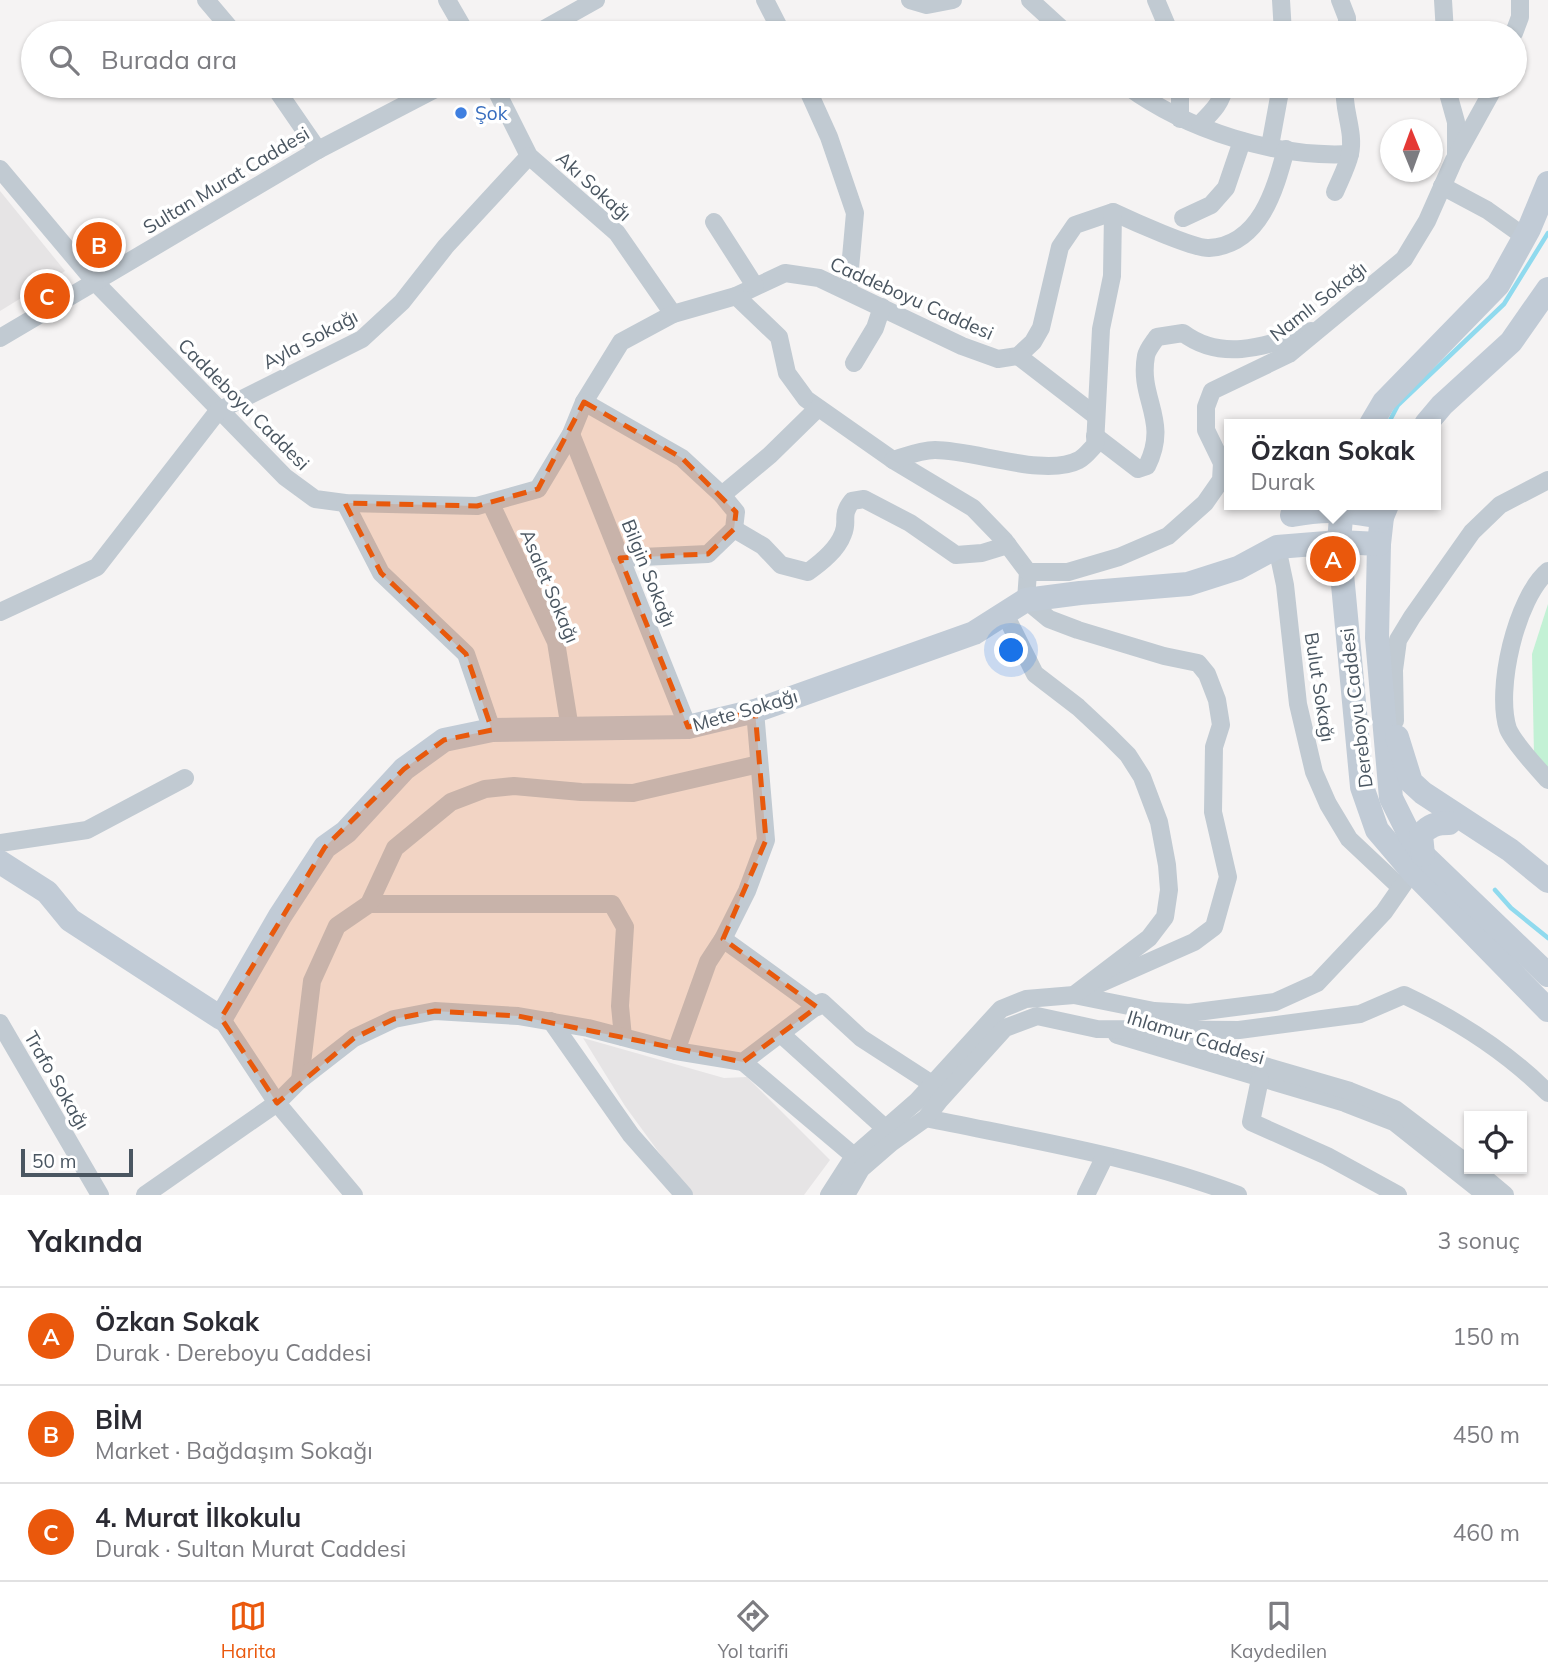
<!DOCTYPE html>
<html lang="tr">
<meta charset="utf-8">
<style>
body{margin:0;font-family:Mulish,sans-serif;background:#f7f7f7;color:#2b2b33}
.controls{position:absolute;right:21px;bottom:21px;display:grid;overflow:hidden;border-radius:0px;box-shadow:0 2px 5px #0004}
.controls button{width:63px;height:63px;display:grid;place-items:center;padding:0;border:0;border-bottom:2px solid #e1e1e2;background:#fff;color:#2b2b33;font:35px sans-serif}
.compass{position:absolute;left:1380px;top:119px;width:63px;height:63px;border-radius:50%;background:#fff;box-shadow:0 2px 5px #0004;rotate:359deg}
.scale{position:absolute;left:21px;bottom:18px;width:112px;box-sizing:border-box;padding-left:7px;border:4px solid #4a5661;border-top:0;font-size:19px;line-height:24px;white-space:nowrap;color:#4a5661;-webkit-text-stroke:5px #fff;paint-order:stroke}
.you{position:absolute;left:1012px;top:651px;width:24px;height:24px;margin:-18px;border:5px solid #fff;border-radius:50%;background:#1a73e8;box-shadow:0 0 0 10px #1a73e833}
.badge{display:grid;place-items:center;width:46px;height:46px;border-radius:50%;background:#ea580c;color:#fff;font-size:23px;font-weight:700}
.pin{position:absolute;translate:-50% -50%;border:4px solid #fff;box-shadow:0 2px 7px #0006}
.popup{position:absolute;left:1224px;top:419px;width:217px;height:91px;box-sizing:border-box;display:grid;place-content:center;border-radius:0px;background:#fff;filter:drop-shadow(0 2px 5px #0005);font-size:23px;white-space:nowrap;color:#7c7c81}
.popup b{font-size:26px;color:#2b2b33}
.popup::after{content:'';position:absolute;left:50%;top:100%;margin-left:-14px;border:14px solid transparent;border-top-color:#fff}
.list{margin:0;padding:0;list-style:none}
h2{display:flex;justify-content:space-between;align-items:center;height:91px;margin:0;padding:0 28px;font-size:30px}
h2 small{font-size:23px;font-weight:400;color:#7c7c81}
.list li{display:grid;grid-template-columns:46px 1fr auto;gap:21px;align-items:center;box-sizing:border-box;height:98px;padding:0 28px;border-top:2px solid #e1e1e2}
.list b{display:block;font-size:26px;white-space:nowrap}
.list p{margin:0;font-size:23px;white-space:nowrap;color:#7c7c81}
.list em{font-size:23px;font-style:normal;color:#7c7c81}
.icon{flex:none;width:38px;height:38px;fill:none;stroke:currentColor;stroke-width:2;stroke-linecap:round;stroke-linejoin:round}
.map{position:relative;flex:none;width:1548px;height:1195px;overflow:hidden}
.search{position:absolute;background:#fff;box-shadow:0 2px 5px #0004;left:21px;right:21px;top:21px;height:77px;display:flex;align-items:center;gap:18px;box-sizing:border-box;padding:0 24px;border-radius:38px;color:#7c7c81;font-size:26px}
.sheet{height:385px;background:#fff}
nav{display:flex;justify-content:space-around;align-items:center;box-sizing:border-box;height:98px;border-top:2px solid #e1e1e2;background:#fff;font-size:19px;color:#7c7c81}
nav a{display:grid;justify-items:center;gap:4px}
nav .on{color:#ea580c}
.map>svg:first-child{display:block}
.education{fill:#e6e4e5}
.green{fill:#c3f1d5}
.lines{fill:none;stroke-linecap:round;stroke-linejoin:round}
.stream{stroke:#90daee;stroke-width:4.5}
.street{stroke:#c1cad2;stroke-width:18}
.secondary{stroke:#c1cbd6;stroke-width:24}
.marked{fill:#e8590c;fill-opacity:0.2;stroke:#e8590c;stroke-width:5;stroke-dasharray:14 9;stroke-linejoin:round}
.shop-dot{fill:#3f7fe0;stroke:#fff;stroke-width:2.5}
.labels{text-anchor:middle;stroke-width:7;stroke-linejoin:round;paint-order:stroke}
.shop-label{font-size:19px;fill:#366cbe;stroke:#fff;text-anchor:start}
.street-label{font-size:19px;fill:#4a5661;stroke:#fff}
</style>
<div class="map">
<svg width="1548" height="1195" viewBox="0 0 1548 1195">
<rect width="100%" height="100%" fill="#f5f3f3"/>
<!-- education -->
<g class="education">
<polygon points="0,191 65,271 0,311"/>
<polygon points="583,1038 724,1078 747,1077 830,1160 804,1195 690,1195 625,1106"/>
</g>
<!-- green -->
<polygon class="green" points="1548,604 1548,788 1534,756 1532,654"/>
<g class="lines">
<!-- stream -->
<g class="stream">
<polyline points="1388,424 1398,405 1504,304 1548,233"/>
<polyline points="1495,890 1511,908 1548,938"/>
</g>
<!-- street -->
<g class="street">
<polyline points="206,0 234,33"/>
<polyline points="447,0 466,33"/>
<polyline points="765,0 782,33"/>
<polyline points="910,0 927,5 953,0"/>
<polyline points="1030,0 1066,33"/>
<polyline points="1156,0 1170,33"/>
<polyline points="1281,0 1283,33"/>
<polyline points="1340,0 1347,18 1347,33"/>
<polyline points="1443,0 1445,33"/>
<polyline points="537,33 596,0"/>
<polyline points="1514,33 1520,17 1520,0"/>
<polyline points="274,86 318,150"/>
<polyline points="494,86 529,156 617,233 673,314"/>
<polyline points="806,86 829,137 855,213 848,291"/>
<path d="M1127,86C1187,130 1275,158 1350,154"/>
<polyline points="1180,86 1180,119"/>
<polyline points="1446,86 1456,122 1456,154"/>
<path d="M1200,124C1211,113 1223,102 1224,86"/>
<polyline points="1270,146 1281,86"/>
<path d="M0,169L95,282L285,477L315,499L345,503L477,506L538,489L571,434L584,402L621,342L673,314L736,296L785,273L819,278L962,346L998,359L1018,356L1033,342L1041,328L1060,247L1075,225L1113,212C1130,220 1194,249 1209,248C1260,245 1275,190 1286,149"/>
<polyline points="1442,186 1487,210 1525,237"/>
<path d="M1335,192C1340,180 1347,167 1350,154C1355,131 1342,109 1345,86"/>
<polyline points="1183,218 1211,205 1226,188 1242,141"/>
<polyline points="714,222 755,286"/>
<polyline points="736,296 779,337 787,373 806,399 893,460 973,508 1004,540 1028,572 1026,600 1049,619 1078,630 1164,656 1198,663 1207,674 1217,700 1221,725 1214,747 1213,812 1228,877 1214,927 1194,942 1074,995"/>
<polyline points="0,338 318,150 441,86"/>
<polyline points="1018,356 1096,416"/>
<polyline points="854,363 875,328 882,307"/>
<polyline points="584,402 682,458 722,495 736,512 734,529 708,554 620,558"/>
<polyline points="571,434 688,727"/>
<path d="M1095,436L1138,469L1147,466C1170,420 1138,399 1146,356C1147,350 1153,343 1157,337L1183,333C1223,363 1268,345 1311,331"/>
<path d="M893,460C906,456 921,450 935,450C975,450 1045,478 1079,460C1085,457 1090,450 1095,445L1101,329L1112,276L1113,212"/>
<polyline points="722,495 770,455 818,408"/>
<polyline points="345,503 381,573 466,654 492,730"/>
<polyline points="491,504 556,642 570,729"/>
<path d="M734,529L763,546L781,565L808,572C822,562 837,550 843,534C849,521 840,516 852,501L864,499L910,523L956,555L982,553L1008,545"/>
<polyline points="1277,547 1285,585 1298,704 1314,772 1328,804 1349,839 1400,887"/>
<path d="M1548,571C1516,598 1495,690 1508,729C1514,743 1537,768 1548,780"/>
<polyline points="1028,572 1068,572 1119,557 1168,536 1205,503 1221,480 1222,463 1206,430 1206,407 1212,391 1289,354 1404,259 1427,221 1454,160 1495,86"/>
<polyline points="0,612 97,567 218,411 362,339 402,302 446,246 529,156"/>
<polyline points="1395,721 1394,670 1398,640 1412,617 1472,532 1500,505 1548,480"/>
<polyline points="0,843 87,830 185,778"/>
<polyline points="369,904 612,904 625,927 620,1006 623,1037"/>
<polyline points="723,939 817,1007"/>
<polyline points="1074,995 1154,1011 1189,1013 1275,1002 1317,983 1384,912 1418,863"/>
<polyline points="221,1018 277,1103 354,1195"/>
<polyline points="551,1021 631,1135 684,1195"/>
<polyline points="0,1023 100,1195"/>
<polyline points="782,1035 886,1129"/>
<polyline points="1117,1035 1345,1103 1394,1122 1486,1195"/>
<polyline points="1160,1038 1176,1040 1350,1091 1395,1109 1469,1165"/>
<polyline points="676,1051 708,962 723,939 747,891 766,840 755,711"/>
<polyline points="743,1062 854,1156"/>
<polyline points="1260,1079 1251,1122 1327,1156 1398,1195"/>
<polyline points="300,1080 312,981 337,926 369,904 395,848 451,802 485,789 514,786 581,792 633,793 759,764"/>
<path d="M926,1118C1031,1140 1138,1157 1238,1195"/>
<polyline points="1474,1169 1505,1195"/>
<polyline points="145,1195 277,1103 300,1080 354,1038 394,1019 435,1011 518,1016 588,1028 676,1051 743,1062 822,1002 861,1038 932,1084"/>
<polyline points="829,1195 854,1156 917,1101 1001,1009 1026,999 1074,995 1149,938 1165,917 1169,890 1167,865 1159,822 1142,777 1128,755 1108,735 1078,707 1035,674 1005,614"/>
<path d="M846,1195L861,1169L891,1143L926,1118L939,1101L1005,1028L1037,1016L1097,1029L1239,1030L1360,1014L1404,995C1457,1020 1507,1052 1548,1093"/>
<polyline points="1086,1195 1105,1156"/>
</g>
<!-- secondary -->
<g class="secondary">
<polyline points="1371,424 1384,402 1498,285 1529,229 1548,183"/>
<polyline points="1426,424 1442,405 1511,342 1548,289"/>
<polyline points="1342,505 1339,542 1362,787 1377,830 1412,871 1548,1010"/>
<polyline points="1387,505 1382,517 1379,544 1377,638 1391,798 1409,834 1423,855 1548,975"/>
<path d="M1292,515C1328,508 1346,511 1382,517"/>
<polyline points="1397,737 1411,782 1423,793 1510,850 1548,881"/>
<path d="M1423,855L1421,835C1429,825 1437,823 1449,823"/>
<polyline points="0,862 47,892 70,920 221,1018 280,916 325,847 346,832 404,769 444,740 492,730 688,727 755,711 974,633 1026,600 1080,593 1188,584 1238,568 1277,547 1339,542 1379,544"/>
</g>
</g>
<!-- marked area -->
<path class="marked" d="M584,402L682,458L736,512L734,529L708,554L620,558L688,727L755,711L766,840L723,939L817,1007L743,1062L518,1016L435,1011L394,1019L354,1038L277,1103L221,1018L325,847L404,769L444,740L492,730L466,654L381,573L345,503L477,506L538,489Z"/>
<!-- markers -->
<circle class="shop-dot" cx="461" cy="113" r="7"/>
<g class="labels">
<!-- shop labels -->
<g class="shop-label">
<text x="475" y="120">Şok</text>
</g>
<!-- street labels -->
<g class="street-label">
<text transform="translate(226 180) rotate(-31)" y="7">Sultan Murat Caddesi</text>
<text transform="translate(594 186) rotate(42)" y="7">Akı Sokağı</text>
<text transform="translate(912 298) rotate(24)" y="7">Caddeboyu Caddesi</text>
<text transform="translate(1318 301) rotate(-38)" y="7">Namlı Sokağı</text>
<text transform="translate(310 339) rotate(-28)" y="7">Ayla Sokağı</text>
<text transform="translate(244 404) rotate(45)" y="7">Caddeboyu Caddesi</text>
<text transform="translate(649 573) rotate(68)" y="7">Bilgin Sokağı</text>
<text transform="translate(550 586) rotate(67)" y="7">Asalet Sokağı</text>
<text transform="translate(1320 687) rotate(81)" y="7">Bulut Sokağı</text>
<text transform="translate(1356 708) rotate(-97)" y="7">Dereboyu Caddesi</text>
<text transform="translate(745 710) rotate(-16)" y="7">Mete Sokağı</text>
<text transform="translate(1196 1037) rotate(17)" y="7">Ihlamur Caddesi</text>
<text transform="translate(57 1080) rotate(60)" y="7">Trafo Sokağı</text>
</g>
</g>
</svg>
<div class="controls">
<button><svg class="icon" aria-label="locate" viewBox="0 0 24 24"><circle cx="12" cy="12" r="6"/><path d="M12 2v4M12 18v4M2 12h4M18 12h4"/></svg></button>
</div>
<svg class="compass" viewBox="-18 -18 36 36"><path d="M0-13l5 13h-10z" fill="#e53935"/><path d="M0 13l5-13h-10z" fill="#7c7c81"/></svg>
<div class="scale">50 m</div>
<div class="you"></div>
<div class="pin badge" style="left:1333px;top:559px">A</div>
<div class="popup"><b>Özkan Sokak</b>Durak</div>
<div class="pin badge" style="left:99px;top:245px">B</div>
<div class="pin badge" style="left:47px;top:296px">C</div>
<div class="search"><svg class="icon" aria-label="search" viewBox="0 0 24 24"><circle cx="10" cy="10" r="6"/><path d="M15 15l6 6"/></svg>Burada ara</div>
</div>
<section class="sheet">
<h2>Yakında<small>3 sonuç</small></h2>
<ul class="list">
<li><span class="badge">A</span><div><b>Özkan Sokak</b><p>Durak · Dereboyu Caddesi</p></div><em>150 m</em></li>
<li><span class="badge">B</span><div><b>BİM</b><p>Market · Bağdaşım Sokağı</p></div><em>450 m</em></li>
<li><span class="badge">C</span><div><b>4. Murat İlkokulu</b><p>Durak · Sultan Murat Caddesi</p></div><em>460 m</em></li>
</ul>
</section>
<nav>
<a class="on"><svg class="icon" aria-label="map" viewBox="0 0 24 24"><path d="M3 6l6-2 6 2 6-2v14l-6 2-6-2-6 2zM9 4v14M15 6v14"/></svg>Harita</a>
<a><svg class="icon" aria-label="directions" viewBox="0 0 24 24"><path d="M12 3l9 9-9 9-9-9zM9 14v-3h6M13 9l2 2-2 2"/></svg>Yol tarifi</a>
<a><svg class="icon" aria-label="saved" viewBox="0 0 24 24"><path d="M7 4h10v16l-5-4-5 4z"/></svg>Kaydedilen</a>
</nav>
